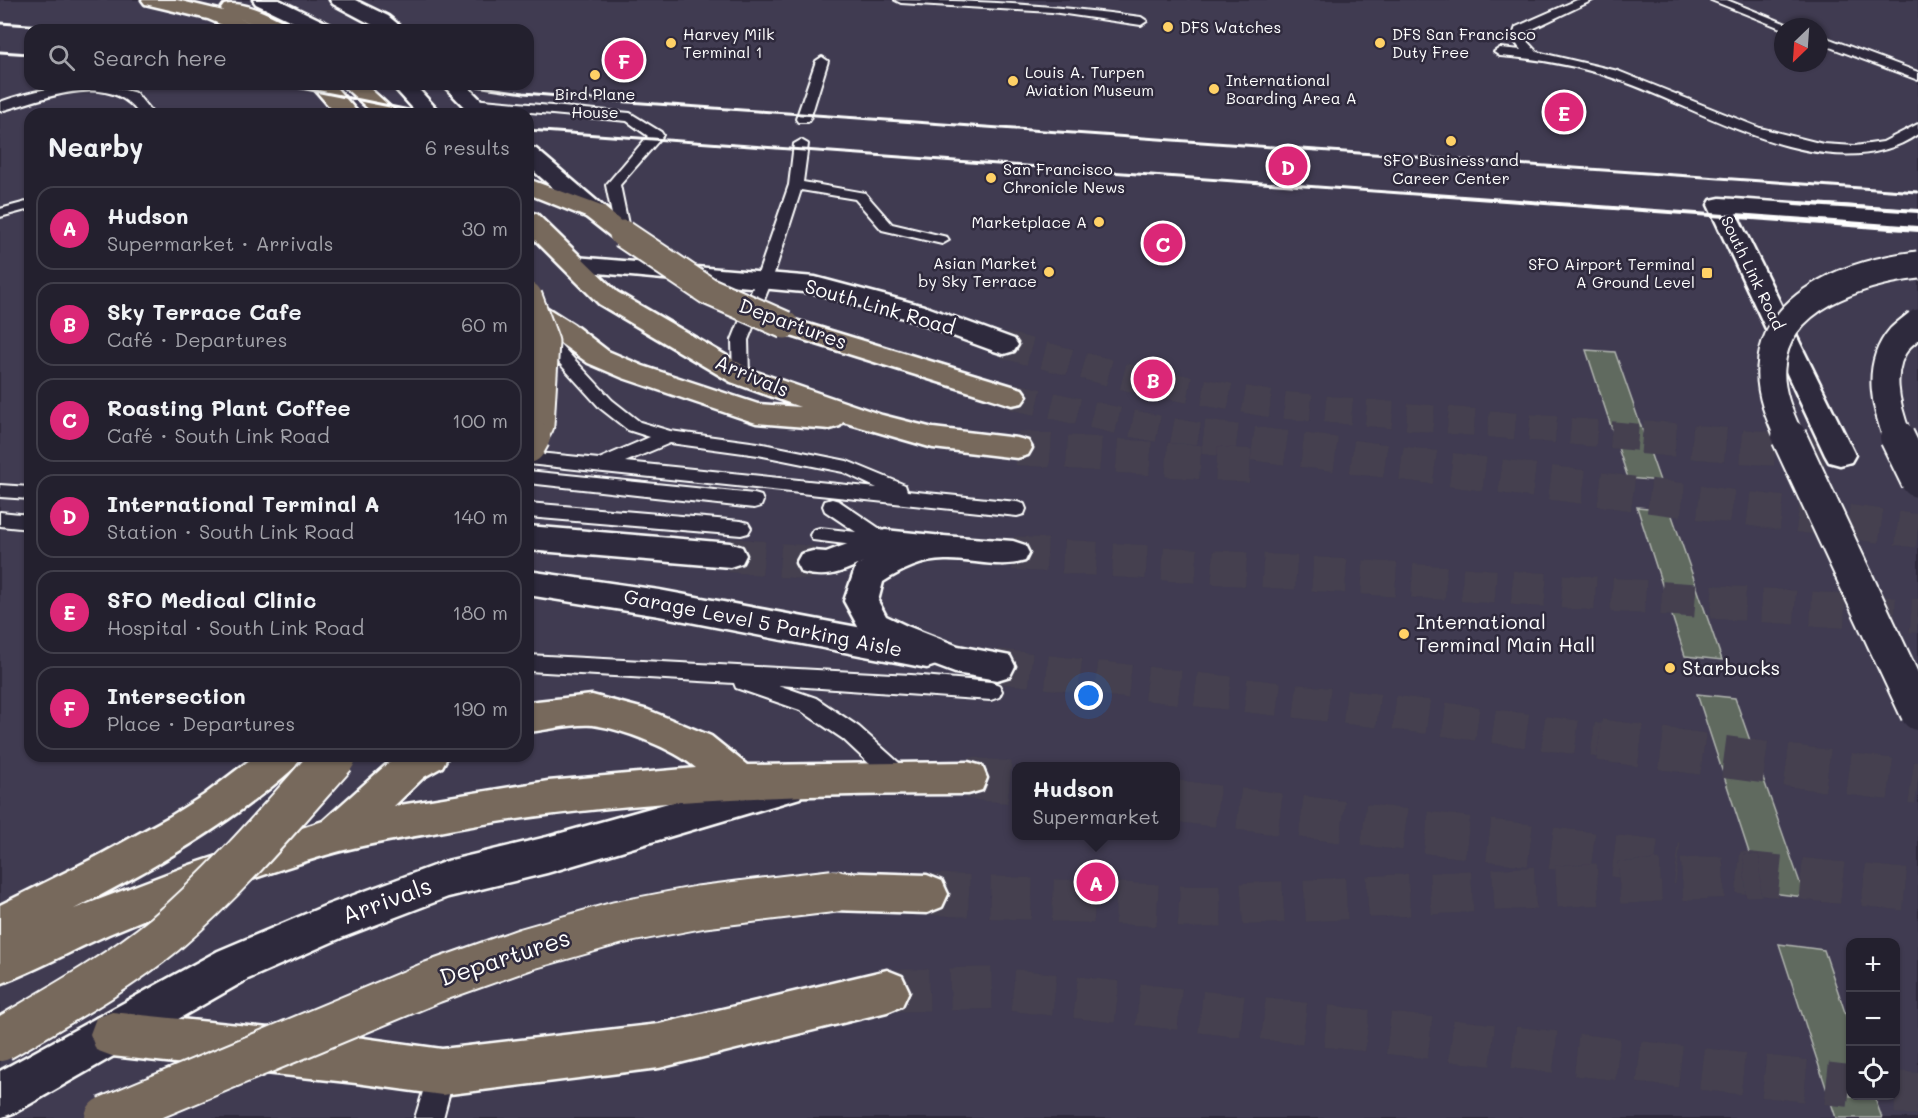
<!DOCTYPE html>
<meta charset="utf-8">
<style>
body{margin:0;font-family:Mali,sans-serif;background:#2f2d3a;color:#f1f3f6}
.controls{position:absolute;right:18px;bottom:18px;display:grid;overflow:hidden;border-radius:12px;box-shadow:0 2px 4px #0004}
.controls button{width:54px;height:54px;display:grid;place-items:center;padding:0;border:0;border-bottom:2px solid #403e4a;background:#23202e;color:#f1f3f6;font:30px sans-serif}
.compass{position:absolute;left:1774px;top:18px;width:54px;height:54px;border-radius:50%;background:#23202e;box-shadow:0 2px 4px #0004;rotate:205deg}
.you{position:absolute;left:1089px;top:696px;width:21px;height:21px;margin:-15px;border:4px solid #fff;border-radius:50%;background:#1a73e8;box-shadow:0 0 0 9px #1a73e833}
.badge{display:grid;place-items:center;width:39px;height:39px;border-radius:50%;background:#db2777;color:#fff;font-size:20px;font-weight:700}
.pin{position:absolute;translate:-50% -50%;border:3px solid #fff;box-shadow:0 2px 6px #0006}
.popup{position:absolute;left:1012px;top:762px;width:168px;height:78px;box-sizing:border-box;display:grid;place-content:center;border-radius:12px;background:#23202e;filter:drop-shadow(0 2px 4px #0005);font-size:20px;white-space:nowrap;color:#a3a3aa}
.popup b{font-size:22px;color:#f1f3f6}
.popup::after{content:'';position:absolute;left:50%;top:100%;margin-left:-12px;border:12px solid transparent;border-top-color:#23202e}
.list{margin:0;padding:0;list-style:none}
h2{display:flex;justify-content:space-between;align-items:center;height:78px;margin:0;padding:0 24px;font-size:26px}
h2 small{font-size:20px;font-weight:400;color:#a3a3aa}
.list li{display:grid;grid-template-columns:39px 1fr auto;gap:18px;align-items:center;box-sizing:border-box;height:84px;margin:0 12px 12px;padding:0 12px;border:2px solid #403e4a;border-radius:18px}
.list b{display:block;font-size:22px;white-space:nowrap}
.list p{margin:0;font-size:20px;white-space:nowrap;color:#a3a3aa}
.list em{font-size:20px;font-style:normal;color:#a3a3aa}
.icon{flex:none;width:33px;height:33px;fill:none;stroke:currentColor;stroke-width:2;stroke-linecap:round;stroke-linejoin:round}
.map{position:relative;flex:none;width:1918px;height:1118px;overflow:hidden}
.search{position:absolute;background:#23202e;box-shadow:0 2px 4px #0004;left:24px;top:24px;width:510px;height:66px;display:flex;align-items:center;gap:15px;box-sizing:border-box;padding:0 21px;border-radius:18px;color:#a3a3aa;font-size:22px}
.panel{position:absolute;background:#23202e;box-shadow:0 2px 4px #0004;left:24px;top:108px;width:510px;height:654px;border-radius:18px}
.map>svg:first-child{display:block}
.built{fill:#3f3a51;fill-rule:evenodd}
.green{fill:#606a5f;stroke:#b0b4af;stroke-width:1.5}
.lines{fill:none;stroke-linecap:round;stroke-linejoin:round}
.minor-tunnel{stroke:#443f50;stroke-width:34;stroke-dasharray:34 16;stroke-linecap:butt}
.tertiary-tunnel-far1{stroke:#443f50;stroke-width:27;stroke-dasharray:27 14;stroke-linecap:butt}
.tertiary-tunnel{stroke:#443f50;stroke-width:34;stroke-dasharray:34 16;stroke-linecap:butt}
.secondary-tunnel-far1{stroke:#443f50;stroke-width:34;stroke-dasharray:34 16;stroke-linecap:butt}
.secondary-tunnel{stroke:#443f50;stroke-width:42;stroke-dasharray:42 21;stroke-linecap:butt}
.primary-tunnel-far2{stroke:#443f50;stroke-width:27;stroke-dasharray:27 14;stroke-linecap:butt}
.primary-tunnel-far1{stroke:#443f50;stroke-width:34;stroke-dasharray:34 16;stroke-linecap:butt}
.primary-tunnel{stroke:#443f50;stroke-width:42;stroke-dasharray:42 21;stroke-linecap:butt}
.service-casing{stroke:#fff;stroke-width:4}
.minor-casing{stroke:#fff;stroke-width:5}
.tertiary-casing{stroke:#fff;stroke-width:5}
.secondary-casing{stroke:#fff;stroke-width:5}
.primary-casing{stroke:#fff;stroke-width:5}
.service{fill:#2f2a3d;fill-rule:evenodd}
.minor{fill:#2f2a3d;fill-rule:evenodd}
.tertiary{fill:#2f2a3d;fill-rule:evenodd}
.secondary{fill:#2f2a3d;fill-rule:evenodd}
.primary{fill:#77695c;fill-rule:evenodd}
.rail-far1{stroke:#fff;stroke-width:3}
.rail{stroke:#fff;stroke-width:4}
.tertiary-bridge-far1-casing{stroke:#fff;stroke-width:31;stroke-linecap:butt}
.tertiary-bridge-casing{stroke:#fff;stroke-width:38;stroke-linecap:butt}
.secondary-bridge-far1-casing{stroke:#fff;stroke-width:31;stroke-linecap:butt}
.secondary-bridge-casing{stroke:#fff;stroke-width:38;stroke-linecap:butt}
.primary-bridge-far2-casing{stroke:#fff;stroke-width:31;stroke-linecap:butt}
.primary-bridge-far1-casing{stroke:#fff;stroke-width:38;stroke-linecap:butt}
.primary-bridge-casing{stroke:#fff;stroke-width:46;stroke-linecap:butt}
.tertiary-bridge-far1{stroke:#2f2a3d;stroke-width:27}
.tertiary-bridge{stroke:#2f2a3d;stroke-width:34}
.secondary-bridge-far1{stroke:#2f2a3d;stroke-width:27}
.secondary-bridge{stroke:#2f2a3d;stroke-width:34}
.primary-bridge-far2{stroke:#77695c;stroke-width:27}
.primary-bridge-far1{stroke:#77695c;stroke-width:34}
.primary-bridge{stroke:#77695c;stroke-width:42}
.poi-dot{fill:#ffd166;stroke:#2f2a3d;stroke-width:2}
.labels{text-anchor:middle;stroke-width:5;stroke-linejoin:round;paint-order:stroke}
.far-poi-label{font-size:16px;fill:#fff;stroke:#2f2a3d;text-anchor:start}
.far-street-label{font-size:16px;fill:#fff;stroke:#2f2a3d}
.street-label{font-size:20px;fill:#fff;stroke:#2f2a3d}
.poi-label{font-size:20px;fill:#fff;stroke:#2f2a3d;text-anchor:start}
.near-street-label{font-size:24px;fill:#fff;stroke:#2f2a3d}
</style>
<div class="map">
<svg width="1918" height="1118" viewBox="0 0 1918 1118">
<rect width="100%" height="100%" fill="#2f2a3d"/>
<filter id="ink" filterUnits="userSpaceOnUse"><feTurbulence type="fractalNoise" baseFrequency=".0167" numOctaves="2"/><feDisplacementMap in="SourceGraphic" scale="12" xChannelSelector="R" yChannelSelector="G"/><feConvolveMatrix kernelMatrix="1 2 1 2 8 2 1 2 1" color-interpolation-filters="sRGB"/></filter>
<g filter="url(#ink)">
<!-- built -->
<path class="built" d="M0,0H1918V1118H0ZM1783,27H1819V63H1783ZM30,30H528V84H30ZM30,114H528V756H30ZM1016,766H1176V836H1016ZM1850,942H1896V1096H1850Z"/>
<!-- green -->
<g class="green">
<polygon points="1586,350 1615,352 1660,481 1628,478"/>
<polygon points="1637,507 1670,510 1722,660 1685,656"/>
<polygon points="1697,694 1735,698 1805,897 1762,892"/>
<polygon points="1779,944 1824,950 1850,1027 1850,1096 1874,1096 1882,1118 1836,1118"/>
</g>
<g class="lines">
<!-- minor-tunnel -->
<polyline class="minor-tunnel" points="730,555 813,563"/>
<!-- tertiary-tunnel-far1 -->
<polyline class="tertiary-tunnel-far1" points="1004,345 1142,381 1270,404 1658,439"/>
<!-- tertiary-tunnel -->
<polyline class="tertiary-tunnel" points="1642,437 1840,455"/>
<!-- secondary-tunnel-far1 -->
<g class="secondary-tunnel-far1">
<polyline points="1013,553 1918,616"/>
<polyline points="997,666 1398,713 1610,742"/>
</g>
<!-- secondary-tunnel -->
<polyline class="secondary-tunnel" points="1599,740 1918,783"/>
<!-- primary-tunnel-far2 -->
<polyline class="primary-tunnel-far2" points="1012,396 1119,421 1211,439"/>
<!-- primary-tunnel-far1 -->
<g class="primary-tunnel-far1">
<polyline points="1203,437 1918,531"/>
<polyline points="1017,448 1261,467"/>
</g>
<!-- primary-tunnel -->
<g class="primary-tunnel">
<polyline points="968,778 1016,783"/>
<polyline points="1176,801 1678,864"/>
<polyline points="1738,872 1918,891"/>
<polyline points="927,894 1193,907 1760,875"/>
<polyline points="887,991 995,988 1850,1086"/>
<polyline points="1896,1092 1918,1094"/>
</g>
<defs>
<g id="service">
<path d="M895,0C978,0 1059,6 1141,17L1147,21L1141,25L1052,12L901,3Z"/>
<path d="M1577,0H1593L1526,32L1524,38L1537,52L1618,71L1760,128L1823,144L1855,146L1883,142L1918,124V134C1834,192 1707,112 1625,82C1584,67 1543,59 1500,56L1494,52L1500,48L1521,50L1512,38L1516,27Z"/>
<polygon points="1711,0 1727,0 1794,27 1783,27 1783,29"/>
<polygon points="1819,35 1918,72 1918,80 1819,43"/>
<polygon points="822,57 828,61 810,119 808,122 798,122 796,119 816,61"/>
<path d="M102,84L136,93L153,114H139C108,69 41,101 0,111V102C33,90 67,84 102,84Z"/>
<polygon points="472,99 630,113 661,132 663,135 661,138 620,185 630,234 628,237 623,238 616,234 606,185 648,136 627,121 467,106 466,103"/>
<polygon points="801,140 808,144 803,182 865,193 892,224 947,237 949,240 942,244 882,230 855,199 801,190 772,280 748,340 749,376 747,380 735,380 733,376 732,340 756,280 789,185 794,144"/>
<polygon points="30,201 30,209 0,217 0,209"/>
<path d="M541,328L547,330L612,400L640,422L670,431L758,443L847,461L905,485L907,491L1017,502L1024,504L1026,509L1024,514L1017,516L528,464V452L599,459L650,437L628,430L600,408L535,336L533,333L535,330ZM670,443L758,455L843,472L877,488L625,462Z"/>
<polygon points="528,471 754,494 761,496 763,501 761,506 754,508 528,483"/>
<polygon points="0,485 30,487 30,499 0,497"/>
<polygon points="832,499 839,501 892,537 895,542 892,547 885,549 813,540 810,535 813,530 820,528 856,532 825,511 823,506 825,501"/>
<polygon points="528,503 741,521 748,523 751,528 748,533 741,535 528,517"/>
<polygon points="0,512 30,515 30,529 0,526"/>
<polygon points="528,655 911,675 991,682 999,685 1002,691 999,697 991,700 778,685 816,698 859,727 907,770 910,777 907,784 899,787 891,784 843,739 800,710 736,688 734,683 528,671"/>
<polygon points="442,1059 452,1062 455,1072 443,1118 415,1118 432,1062"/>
</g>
<g id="minor">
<polygon points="528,526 730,543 742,547 746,555 742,563 730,567 528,550"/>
<path d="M885,530L943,536L955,540L959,548L955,556C930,564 906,550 885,555C852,562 839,583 801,572L796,563L801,554L813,551L826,552Z"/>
<polygon points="528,571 659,590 927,640 939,644 945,654 939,664 927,668 659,616 528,595"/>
</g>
<g id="tertiary">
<polygon points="1720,198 1918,212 1918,226 1736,213 1855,455 1851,462 1840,465 1829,462 1825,455 1708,205 1711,200"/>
<polygon points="575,257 815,277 924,306 1014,339 1018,345 1014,351 1004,354 994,351 904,318 814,293 566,270 562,265 566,260"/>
</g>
<g id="secondary">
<polygon points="253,0 279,0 333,26 336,30 310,30 256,4"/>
<polygon points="330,0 355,0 388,16 405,30 382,30 333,4"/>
<polygon points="391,84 414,84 441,114 418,114"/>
<polygon points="442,84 465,84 495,114 471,114"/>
<polygon points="528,147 536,149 604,207 607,212 604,217 595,219 586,217 528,166"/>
<path d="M943,536L1013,541L1025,545L1029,553L1025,561C999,569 971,559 945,560C922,560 902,570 883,582L878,601L886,616L907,626L958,646L1010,656L1015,666L1010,676L997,680L955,673L883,646L862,634L844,601L856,566L884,549Z"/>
<polygon points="786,770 800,774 805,786 800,798 547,873 448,897 341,938 248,979 16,1112 0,1118 0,1071 218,951 327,905 447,861 547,837"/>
</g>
<g id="primary">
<path d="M142,0H177L223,11L221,9L224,5C245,0 273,17 292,26L295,30H269L236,17L259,26L262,30H234L208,19L145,4Z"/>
<polygon points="310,84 333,84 359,114 336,114"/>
<polygon points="341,84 365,84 398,114 374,114"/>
<polygon points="528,179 604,207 636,234 632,239 623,242 614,239 586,217 528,194"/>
<polygon points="528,212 537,214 617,292 751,370 882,415 933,428 1017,438 1028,441 1032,448 1028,455 1017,458 933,448 843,422 840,426 830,429 756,423 623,378 588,363 528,320 528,300 538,302 573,324 608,351 643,366 758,404 800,407 731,382 599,304 528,233"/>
<polygon points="785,317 1022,389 1027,396 1022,403 1012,405 775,331 771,325 775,319"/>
<path d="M592,695L648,710L711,736L747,765L968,762L982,766L987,778L982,790L968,794C794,794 621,799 449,830C408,838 366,843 326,855C253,877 180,904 109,934C73,950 37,970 0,984V905L96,857L169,817L204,795L255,756H301L295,767C228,826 153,869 74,909L190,865L323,821L396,756H448L442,767L424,777L394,806L548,781L696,768C674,749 623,729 593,725C575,723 547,730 528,732V702Z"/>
<polygon points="833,872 927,875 942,881 948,894 942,907 927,913 833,910 818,904 812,891 818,878"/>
<polygon points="887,970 902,976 909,991 902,1006 887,1012 659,1068 442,1095 356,1083 112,1056 96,1050 90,1034 96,1018 112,1012 356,1037 442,1049 659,1024"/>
</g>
</defs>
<!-- service casing -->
<use href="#service" class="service-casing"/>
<!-- minor casing -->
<use href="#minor" class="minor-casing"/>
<!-- tertiary casing -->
<use href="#tertiary" class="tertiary-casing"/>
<!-- secondary casing -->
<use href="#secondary" class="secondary-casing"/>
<!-- primary casing -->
<use href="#primary" class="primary-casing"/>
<!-- service -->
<use href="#service" class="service"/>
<!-- minor -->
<use href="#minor" class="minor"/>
<!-- tertiary -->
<use href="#tertiary" class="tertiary"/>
<!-- secondary -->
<use href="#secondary" class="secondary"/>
<!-- primary -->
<use href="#primary" class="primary"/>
<!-- rail-far1 -->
<g class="rail-far1">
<polyline points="0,23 101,30"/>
<polyline points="0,52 30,54"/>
<polyline points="281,84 429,114"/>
<polyline points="462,84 524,93 628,102 1918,192"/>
<polyline points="528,130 1442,196"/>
</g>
<!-- rail -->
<g class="rail">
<polyline points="1421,194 1918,230"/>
<polyline points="1794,203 1918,211"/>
</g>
<defs>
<path id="tertiary-bridge-far1" d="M1898,439C1886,407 1875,367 1900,338C1905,333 1912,328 1918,323"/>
<polyline id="tertiary-bridge" points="1897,437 1918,480"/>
<path id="secondary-bridge-far1" d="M1790,439C1780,417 1769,392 1771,368C1775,297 1861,272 1918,265"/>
<polyline id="secondary-bridge" points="1789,437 1918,713"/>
<g id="primary-bridge-far2">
<polyline points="623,234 708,291 785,325"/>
<polyline points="528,296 545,342 540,425 532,439"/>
</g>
<polyline id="primary-bridge-far1" points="528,446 533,437"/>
<g id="primary-bridge">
<path d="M0,1040C56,1007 115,975 165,934C228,880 280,818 335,756"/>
<polyline points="106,1118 433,982 526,949 617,923 701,907 833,891"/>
</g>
</defs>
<!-- tertiary-bridge-far1 casing -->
<use href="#tertiary-bridge-far1" class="tertiary-bridge-far1-casing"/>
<!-- tertiary-bridge casing -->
<use href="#tertiary-bridge" class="tertiary-bridge-casing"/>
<!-- secondary-bridge-far1 casing -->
<use href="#secondary-bridge-far1" class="secondary-bridge-far1-casing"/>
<!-- secondary-bridge casing -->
<use href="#secondary-bridge" class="secondary-bridge-casing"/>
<!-- primary-bridge-far2 casing -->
<use href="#primary-bridge-far2" class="primary-bridge-far2-casing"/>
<!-- primary-bridge-far1 casing -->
<use href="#primary-bridge-far1" class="primary-bridge-far1-casing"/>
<!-- primary-bridge casing -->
<use href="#primary-bridge" class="primary-bridge-casing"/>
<!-- tertiary-bridge-far1 -->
<use href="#tertiary-bridge-far1" class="tertiary-bridge-far1"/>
<!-- tertiary-bridge -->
<use href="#tertiary-bridge" class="tertiary-bridge"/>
<!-- secondary-bridge-far1 -->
<use href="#secondary-bridge-far1" class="secondary-bridge-far1"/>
<!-- secondary-bridge -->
<use href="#secondary-bridge" class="secondary-bridge"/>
<!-- primary-bridge-far2 -->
<use href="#primary-bridge-far2" class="primary-bridge-far2"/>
<!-- primary-bridge-far1 -->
<use href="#primary-bridge-far1" class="primary-bridge-far1"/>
<!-- primary-bridge -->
<use href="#primary-bridge" class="primary-bridge"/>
</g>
</g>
<!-- markers -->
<g class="poi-dot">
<circle cx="1168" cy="27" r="6"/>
<circle cx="671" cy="43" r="6"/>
<circle cx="1380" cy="43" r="6"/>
<circle cx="595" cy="75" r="6"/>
<circle cx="1013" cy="81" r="6"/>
<circle cx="1214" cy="89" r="6"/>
<circle cx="1451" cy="141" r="6"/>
<circle cx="991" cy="178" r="6"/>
<circle cx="1099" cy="222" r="6"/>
<circle cx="1049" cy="272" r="6"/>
<rect x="1701" y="267" width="12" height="12" rx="3"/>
<circle cx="1404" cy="634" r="6"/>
<circle cx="1670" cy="668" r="6"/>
</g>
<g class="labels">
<!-- far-poi labels -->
<g class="far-poi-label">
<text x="1180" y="33">DFS Watches</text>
<text x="683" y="40">Harvey Milk<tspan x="683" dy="18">Terminal 1</tspan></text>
<text x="1392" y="40">DFS San Francisco<tspan x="1392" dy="18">Duty Free</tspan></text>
<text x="1025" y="78">Louis A. Turpen<tspan x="1025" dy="18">Aviation Museum</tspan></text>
<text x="1226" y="86">International<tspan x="1226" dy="18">Boarding Area A</tspan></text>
<text x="595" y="100" text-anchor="middle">Bird Plane<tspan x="595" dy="18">House</tspan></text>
<text x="1451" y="166" text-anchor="middle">SFO Business and<tspan x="1451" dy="18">Career Center</tspan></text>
<text x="1003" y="175">San Francisco<tspan x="1003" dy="18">Chronicle News</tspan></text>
<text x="1087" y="228" text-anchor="end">Marketplace A</text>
<text x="1037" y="269" text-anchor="end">Asian Market<tspan x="1037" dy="18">by Sky Terrace</tspan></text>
<text x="1695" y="270" text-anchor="end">SFO Airport Terminal<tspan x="1695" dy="18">A Ground Level</tspan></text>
</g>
<!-- far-street labels -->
<g class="far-street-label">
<text transform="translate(1753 273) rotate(64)" y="6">South Link Road</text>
</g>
<!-- street labels -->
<g class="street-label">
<text transform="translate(880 307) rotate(16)" y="7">South Link Road</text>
<text transform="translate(793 324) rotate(20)" y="7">Departures</text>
<text transform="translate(752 376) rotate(23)" y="7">Arrivals</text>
<text transform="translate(763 623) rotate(11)" y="7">Garage Level 5 Parking Aisle</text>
</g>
<!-- poi labels -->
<g class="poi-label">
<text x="1416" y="629">International<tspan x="1416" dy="23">Terminal Main Hall</tspan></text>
<text x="1682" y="675">Starbucks</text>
</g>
<!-- near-street labels -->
<g class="near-street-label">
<text transform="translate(387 901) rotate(-20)" y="8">Arrivals</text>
<text transform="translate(505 958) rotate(-18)" y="8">Departures</text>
</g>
</g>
</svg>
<div class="controls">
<button>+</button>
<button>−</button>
<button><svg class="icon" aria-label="locate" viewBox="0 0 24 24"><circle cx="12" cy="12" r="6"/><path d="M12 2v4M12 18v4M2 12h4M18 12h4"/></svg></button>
</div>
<svg class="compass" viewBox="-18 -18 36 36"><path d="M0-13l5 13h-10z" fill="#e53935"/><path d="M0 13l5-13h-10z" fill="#a3a3aa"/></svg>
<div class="you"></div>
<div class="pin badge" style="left:1096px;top:882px">A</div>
<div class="popup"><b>Hudson</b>Supermarket</div>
<div class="pin badge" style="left:1153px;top:379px">B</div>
<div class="pin badge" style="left:1163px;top:243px">C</div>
<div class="pin badge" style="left:1288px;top:166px">D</div>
<div class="pin badge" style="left:1564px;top:112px">E</div>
<div class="pin badge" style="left:624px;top:60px">F</div>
<div class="search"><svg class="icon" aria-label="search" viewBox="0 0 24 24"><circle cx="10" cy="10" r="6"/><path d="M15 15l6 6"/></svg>Search here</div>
<section class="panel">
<h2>Nearby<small>6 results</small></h2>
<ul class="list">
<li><span class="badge">A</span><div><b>Hudson</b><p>Supermarket · Arrivals</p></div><em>30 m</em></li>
<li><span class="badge">B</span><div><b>Sky Terrace Cafe</b><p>Café · Departures</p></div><em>60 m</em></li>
<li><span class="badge">C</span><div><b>Roasting Plant Coffee</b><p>Café · South Link Road</p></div><em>100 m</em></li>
<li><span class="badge">D</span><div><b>International Terminal A</b><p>Station · South Link Road</p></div><em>140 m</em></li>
<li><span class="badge">E</span><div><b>SFO Medical Clinic</b><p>Hospital · South Link Road</p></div><em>180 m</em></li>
<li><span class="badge">F</span><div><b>Intersection</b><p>Place · Departures</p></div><em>190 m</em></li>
</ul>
</section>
</div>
